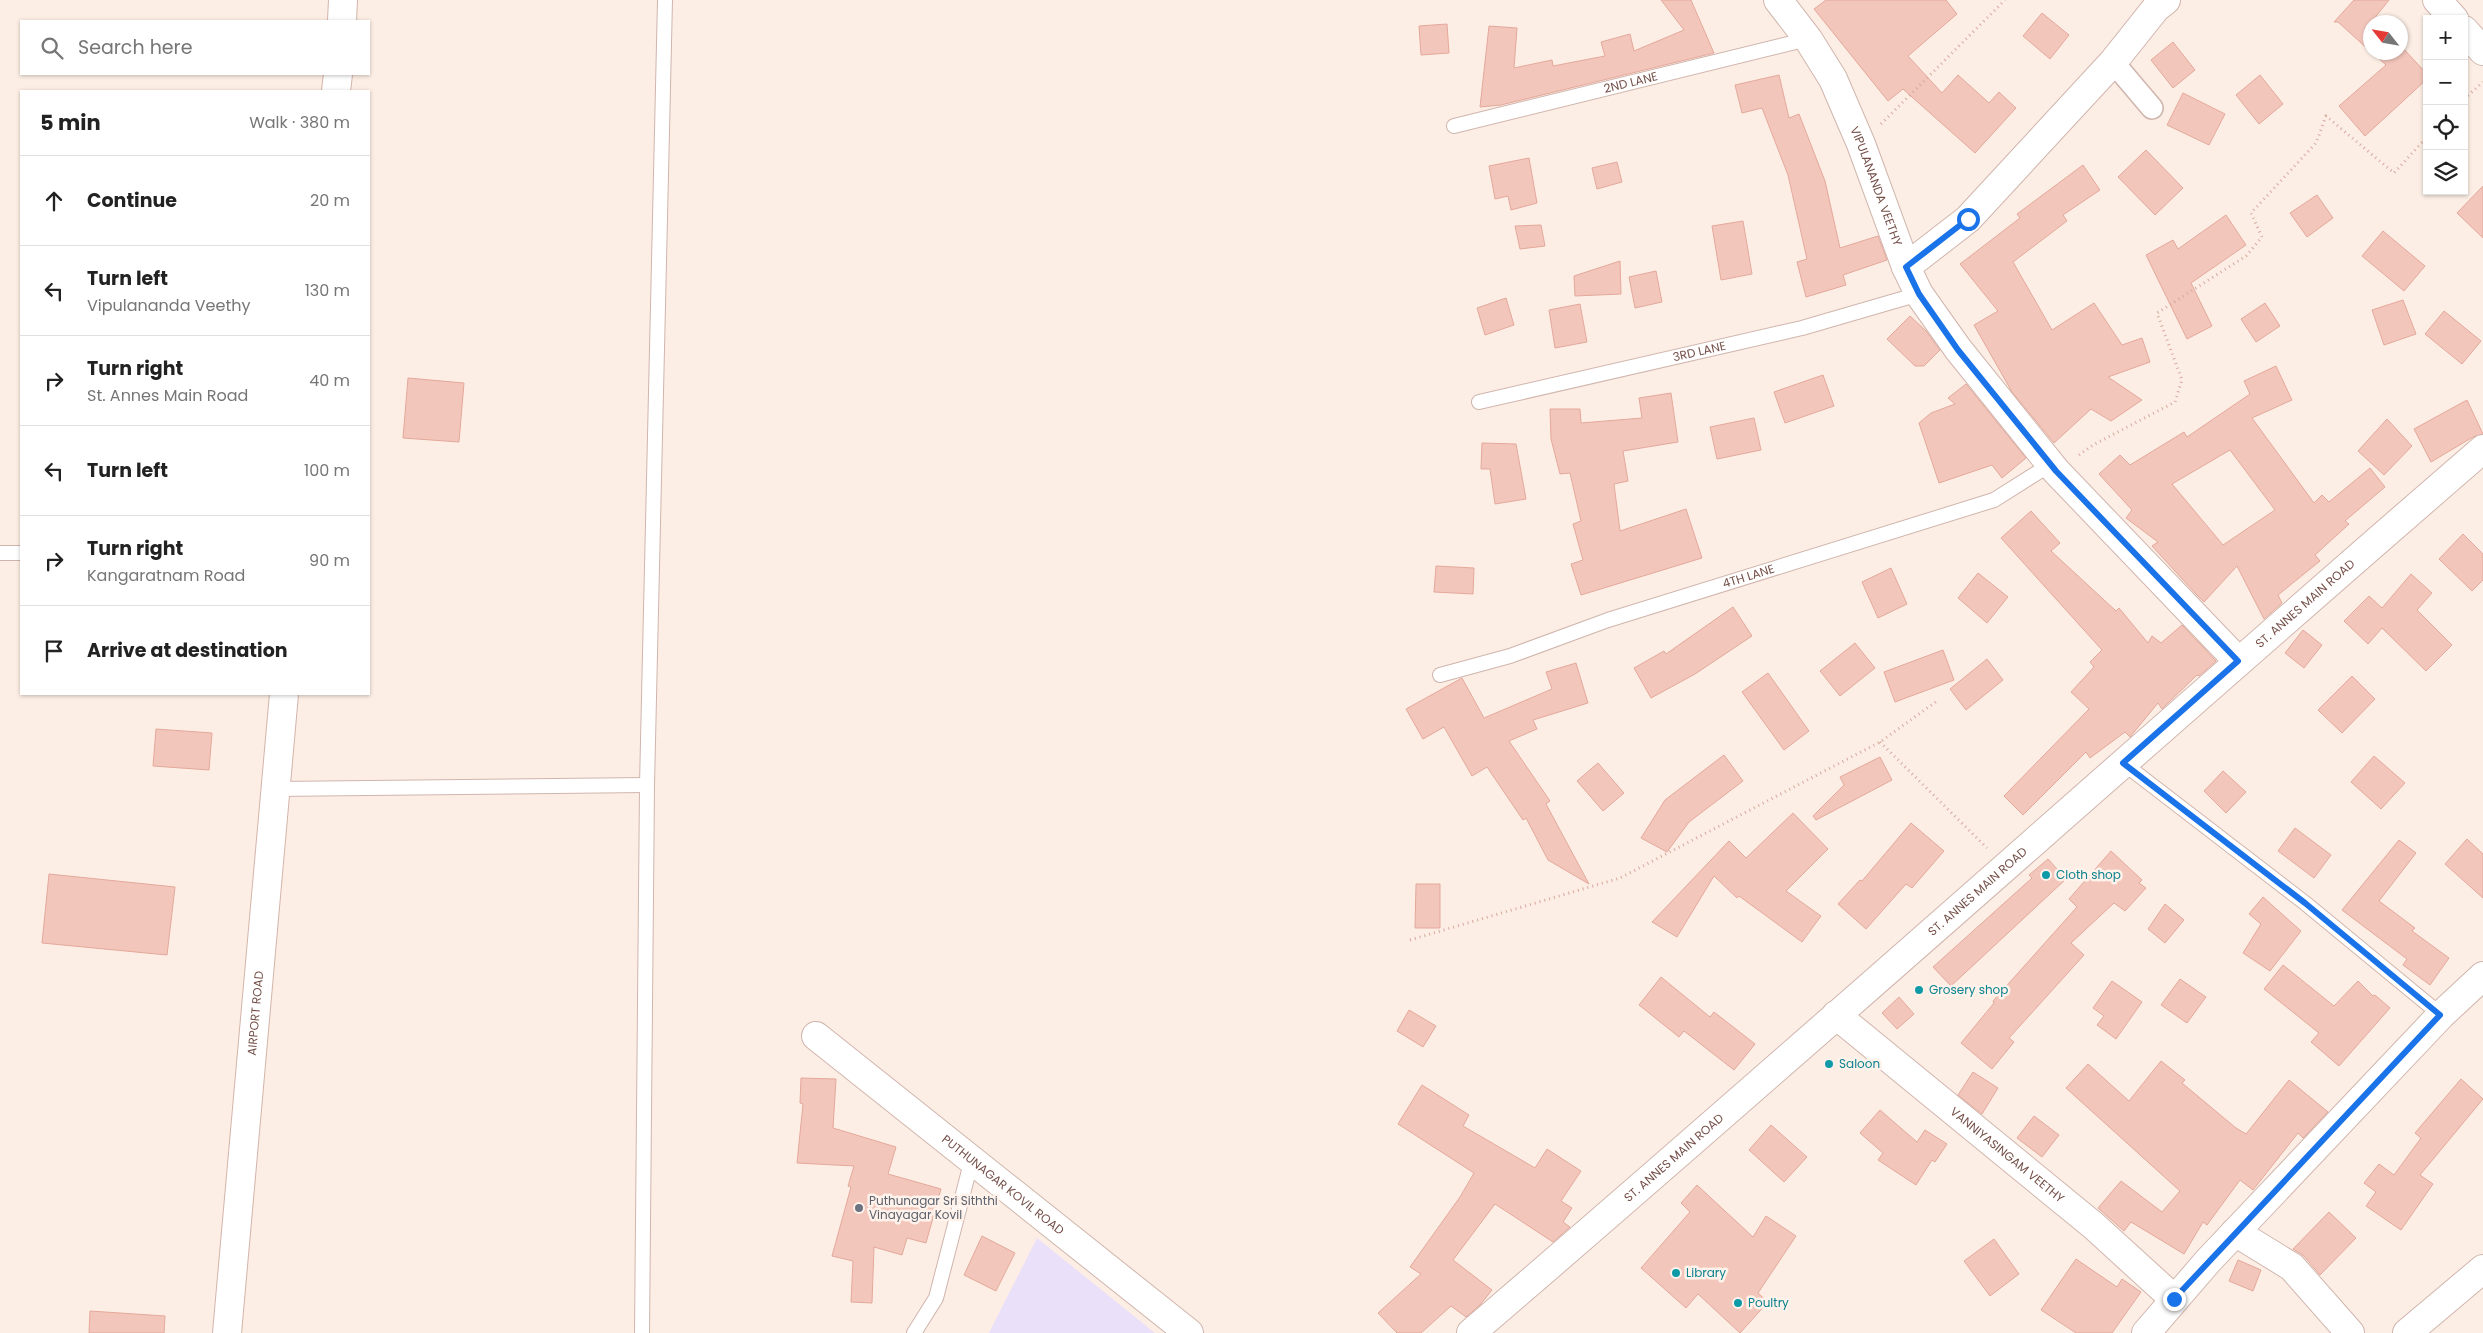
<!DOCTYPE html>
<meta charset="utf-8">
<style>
body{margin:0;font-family:Poppins,sans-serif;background:#f6f6f6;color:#222}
.controls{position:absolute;right:15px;top:15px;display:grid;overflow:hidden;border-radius:0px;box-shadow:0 1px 4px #0004}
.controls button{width:45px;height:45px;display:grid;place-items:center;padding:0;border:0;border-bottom:1px solid #e0e0e0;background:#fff;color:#222;font:25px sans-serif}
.compass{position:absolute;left:2363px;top:15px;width:45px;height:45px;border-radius:50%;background:#fff;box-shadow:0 1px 4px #0004;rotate:301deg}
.stop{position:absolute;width:15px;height:15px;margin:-11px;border:4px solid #1a73e8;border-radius:50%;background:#fff}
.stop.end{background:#1a73e8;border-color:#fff;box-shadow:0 1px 5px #0008}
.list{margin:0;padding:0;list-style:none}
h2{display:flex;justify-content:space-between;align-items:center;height:65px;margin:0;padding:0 20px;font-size:21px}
h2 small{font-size:16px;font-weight:400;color:#767676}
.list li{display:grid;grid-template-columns:32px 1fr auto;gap:15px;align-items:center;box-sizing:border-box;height:90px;padding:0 20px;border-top:1px solid #e0e0e0}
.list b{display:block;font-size:19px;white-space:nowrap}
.list p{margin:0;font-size:16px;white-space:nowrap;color:#767676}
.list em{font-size:16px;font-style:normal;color:#767676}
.icon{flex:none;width:28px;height:28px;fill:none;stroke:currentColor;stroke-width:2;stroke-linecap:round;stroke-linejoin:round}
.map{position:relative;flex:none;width:2483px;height:1333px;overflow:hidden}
.search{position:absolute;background:#fff;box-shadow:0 1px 4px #0004;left:20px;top:20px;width:350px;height:55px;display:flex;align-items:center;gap:12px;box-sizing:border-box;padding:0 18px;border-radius:0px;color:#767676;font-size:19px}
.panel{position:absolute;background:#fff;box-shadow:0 1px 4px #0004;left:20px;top:90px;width:350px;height:605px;border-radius:0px}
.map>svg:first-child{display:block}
.education{fill:#ebe0f9}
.building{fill:#f2c6bb;stroke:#e5a89b;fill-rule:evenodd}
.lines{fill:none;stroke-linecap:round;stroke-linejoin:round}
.service-casing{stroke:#d0b5ad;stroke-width:16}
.pedestrian-casing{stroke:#d0b5ad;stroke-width:24}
.minor-casing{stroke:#d0b5ad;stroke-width:30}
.tertiary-casing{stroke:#d0b5ad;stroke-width:30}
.secondary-casing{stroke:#d3b4aa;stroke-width:30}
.path{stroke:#d7a99e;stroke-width:3;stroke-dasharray:1 4;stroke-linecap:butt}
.service{stroke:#fff;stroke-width:14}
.pedestrian{stroke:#fff;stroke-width:21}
.minor{stroke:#fff;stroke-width:28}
.tertiary{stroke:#fff;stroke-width:28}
.secondary{stroke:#fff;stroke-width:28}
.route{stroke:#1a73e8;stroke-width:6}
.culture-dot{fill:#0f9aa8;stroke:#fff2ea;stroke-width:2}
.worship-dot{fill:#6b7280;stroke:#fff2ea;stroke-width:2}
.labels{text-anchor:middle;stroke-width:5;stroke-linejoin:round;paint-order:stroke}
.street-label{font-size:12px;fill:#755049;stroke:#fff2ea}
.culture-label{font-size:12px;fill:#0d838f;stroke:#fff2ea;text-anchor:start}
.worship-label{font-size:12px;fill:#5b616d;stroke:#fff2ea;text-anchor:start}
</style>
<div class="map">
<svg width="2483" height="1333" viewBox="0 0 2483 1333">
<rect width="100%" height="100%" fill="#fceee4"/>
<!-- education -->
<polygon class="education" points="1037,1238 1155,1333 989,1333"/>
<!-- building -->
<g class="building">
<polygon points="1661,0 1691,0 1714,53 1501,105 1480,107 1489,26 1517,28 1514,68 1552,60 1553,66 1605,56 1601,42 1630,34 1634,51 1684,30"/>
<polygon points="1826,0 1946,0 1957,14 1908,56 1942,93 1958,75 1989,103 1999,92 2016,108 1975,153 1903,89 1888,101 1814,9"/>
<polygon points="2354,0 2389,0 2373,20 2376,22 2370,22 2370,51 2338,22 2334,22"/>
<polygon points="2042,13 2069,35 2050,59 2023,36"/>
<polygon points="1447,24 1449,53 1421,55 1419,26"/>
<polygon points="2173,42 2195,70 2173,88 2151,60"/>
<polygon points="2400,45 2427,74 2427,79 2365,136 2339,106 2386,65 2372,52 2400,52"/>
<polygon points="1779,75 1789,118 1799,114 1825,181 1840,248 1878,236 1887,260 1843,275 1846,285 1806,297 1797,262 1807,259 1788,175 1762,108 1742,113 1735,85"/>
<polygon points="2260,75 2283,104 2259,124 2236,95"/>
<polygon points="2183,93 2225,114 2209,145 2167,125"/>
<polygon points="2146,150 2183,188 2155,215 2118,177"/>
<polygon points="1529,158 1537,203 1511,210 1508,196 1495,199 1489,166"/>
<polygon points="1617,162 1622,182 1597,189 1592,168"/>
<polygon points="2083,165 2100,190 2063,215 2067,221 2013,262 2052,330 2094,303 2122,345 2142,338 2150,362 2108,377 2142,400 2111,421 2091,409 2054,443 2012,392 1974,325 1998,311 1960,264 2020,218 2017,214"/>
<polygon points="2483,186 2483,238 2457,213"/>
<polygon points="2317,195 2333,218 2307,237 2290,213"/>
<polygon points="2226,215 2246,245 2191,283 2212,326 2187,339 2146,255 2173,240 2178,249"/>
<polygon points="1743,221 1752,274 1721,280 1712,226"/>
<polygon points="1541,225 1545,246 1520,249 1515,226"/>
<polygon points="2383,231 2425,266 2404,291 2362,256"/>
<polygon points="1620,261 1621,294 1575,296 1574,276"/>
<polygon points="1656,271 1662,302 1635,308 1629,277"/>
<polygon points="1506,298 1514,325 1485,335 1477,308"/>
<polygon points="2403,300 2416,334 2384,345 2372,310"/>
<polygon points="2265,303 2280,326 2256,342 2241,319"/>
<polygon points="1580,304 1587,342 1555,348 1549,310"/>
<polygon points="2444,311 2481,341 2462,364 2425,334"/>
<polygon points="1910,316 1926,331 1940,350 1924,366 1915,366 1887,339"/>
<path d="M2276,366L2292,400L2252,418L2314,503L2322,495L2329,502L2370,468L2385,487L2345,521L2349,524L2315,555L2320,561L2278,595L2282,603L2264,619L2237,566L2204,602L2195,593L2152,546L2158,542L2126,518L2132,510L2099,474L2120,455L2130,465L2184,432L2187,437L2250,394L2244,381ZM2230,450L2275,510L2223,545L2172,484Z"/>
<polygon points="1823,375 1834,406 1785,423 1774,392"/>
<polygon points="408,378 464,383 459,442 403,438"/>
<polygon points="1966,384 2026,458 2002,478 1992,465 1939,483 1919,423 1931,413 1955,404 1948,398"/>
<polygon points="1671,393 1678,442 1623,451 1628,481 1614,484 1620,531 1686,509 1702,558 1581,595 1571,564 1583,560 1573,524 1581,521 1570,473 1560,474 1551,439 1550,409 1580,409 1581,423 1642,418 1639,398"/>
<polygon points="2467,400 2483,434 2473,437 2431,462 2414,429"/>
<polygon points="1754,418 1761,450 1717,459 1710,427"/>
<polygon points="2387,419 2412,446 2384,475 2358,451"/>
<polygon points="1482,443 1516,444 1526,499 1495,504 1490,469 1481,469"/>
<polygon points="2031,511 2060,543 2051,551 2116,611 2119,608 2148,643 2152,636 2161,643 2182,625 2216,661 2199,676 2197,675 2162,709 2158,703 2130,737 2125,732 2090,758 2086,752 2023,815 2004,796 2089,709 2071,692 2094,667 2090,662 2102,650 2001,538"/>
<polygon points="2463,534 2483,554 2483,580 2472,591 2439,559"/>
<polygon points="1436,566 1474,568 1473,594 1434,592"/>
<polygon points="1891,568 1907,604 1878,618 1862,582"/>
<polygon points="1978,573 2008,597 1987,623 1958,598"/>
<polygon points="2411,574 2432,593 2417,610 2452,645 2426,671 2382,628 2368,644 2344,621 2369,596 2382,608"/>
<polygon points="1733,607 1752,636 1695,674 1651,698 1634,668 1664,651 1666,654"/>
<polygon points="2303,630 2322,645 2304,668 2285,653"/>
<polygon points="1855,643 1875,668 1840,696 1820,671"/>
<polygon points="1943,650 1954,680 1895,702 1884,672"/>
<polygon points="1987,659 2003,680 1966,710 1950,689"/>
<polygon points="1576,663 1588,703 1533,720 1537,729 1509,741 1550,801 1546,804 1589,884 1548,860 1526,818 1523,820 1487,767 1472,776 1444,727 1423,739 1406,709 1462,678 1484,718 1552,689 1546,672"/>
<polygon points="1768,673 1809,731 1784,750 1742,692"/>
<polygon points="2352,676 2375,699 2342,733 2318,710"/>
<polygon points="156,729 212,733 209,770 153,766"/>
<polygon points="1724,755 1743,781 1689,822 1667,852 1641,838 1665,800"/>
<polygon points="2374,756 2405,783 2381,809 2351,782"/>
<polygon points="1880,757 1892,780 1816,820 1813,816 1844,785 1840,777"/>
<polygon points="1598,763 1624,793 1603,811 1577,781"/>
<polygon points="2223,771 2246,792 2226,813 2204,791"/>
<polygon points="1793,813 1828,849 1786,891 1821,916 1802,942 1739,896 1737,898 1714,876 1677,937 1652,922 1729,841 1746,858"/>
<polygon points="1911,823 1944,851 1912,888 1906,884 1866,929 1838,904 1860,880 1862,881"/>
<polygon points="2295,828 2331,855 2314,878 2278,851"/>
<polygon points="2467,839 2483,854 2483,898 2445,864"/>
<polygon points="2399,840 2416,853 2379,901 2415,928 2412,931 2449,958 2430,985 2403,965 2407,959 2342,910"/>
<polygon points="2111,851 2142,880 2139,883 2146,888 2125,911 2114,903 2071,943 2084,955 2009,1038 2014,1042 1992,1069 1961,1043 1994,1003 1993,1001 2077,907 2069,899"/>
<polygon points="2048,859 2066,879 1951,986 1933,967 2032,878 2029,875"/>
<polygon points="49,874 175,887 167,955 42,943"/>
<polygon points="1416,884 1440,884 1440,928 1415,928"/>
<polygon points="2263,897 2301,931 2270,971 2243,953 2261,924 2249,914"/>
<polygon points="2165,904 2184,920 2165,943 2148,929"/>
<polygon points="2283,965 2334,1006 2358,981 2373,996 2375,995 2390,1008 2339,1066 2311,1042 2319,1033 2264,989"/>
<polygon points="1661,977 1710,1017 1714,1012 1755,1044 1734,1070 1684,1031 1679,1037 1639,1005"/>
<polygon points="2180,979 2206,997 2187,1023 2161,1005"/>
<polygon points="2112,981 2142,1002 2116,1039 2097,1025 2104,1016 2093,1008"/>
<polygon points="1899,997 1914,1014 1897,1029 1882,1013"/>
<polygon points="1409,1010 1436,1026 1423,1047 1397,1031"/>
<polygon points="2161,1061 2185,1080 2182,1083 2236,1128 2246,1134 2289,1080 2328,1112 2303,1138 2298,1133 2253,1190 2240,1180 2207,1225 2203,1222 2184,1254 2131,1222 2124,1231 2098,1208 2121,1181 2162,1212 2180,1191 2066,1088 2088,1064 2129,1101"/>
<polygon points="1973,1072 1998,1088 1982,1114 1958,1095"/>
<polygon points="801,1078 836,1079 833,1128 896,1147 888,1174 941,1189 926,1243 907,1238 902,1255 874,1247 872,1303 851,1302 853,1261 832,1256 851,1187 848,1186 854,1166 797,1163 803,1104 800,1103"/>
<polygon points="2461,1079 2483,1099 2420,1175 2433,1184 2401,1230 2366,1206 2376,1192 2364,1183 2379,1164 2394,1175 2421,1138 2415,1133"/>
<polygon points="1422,1085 1469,1115 1463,1126 1535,1168 1547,1149 1581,1171 1561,1201 1572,1208 1563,1222 1570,1227 1553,1242 1495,1204 1453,1260 1492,1290 1480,1305 1466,1317 1451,1306 1421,1333 1397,1333 1378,1313 1421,1274 1410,1267 1460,1197 1474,1173 1398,1124"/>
<polygon points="1880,1110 1917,1142 1925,1130 1947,1144 1935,1162 1932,1160 1916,1185 1878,1160 1883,1153 1860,1133"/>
<polygon points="2034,1116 2059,1135 2042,1157 2017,1138"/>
<polygon points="1771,1125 1807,1157 1784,1182 1749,1150"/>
<polygon points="1697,1185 1753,1237 1766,1216 1796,1236 1758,1293 1768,1302 1740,1333 1698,1294 1686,1308 1641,1268 1690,1212 1681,1203"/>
<polygon points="2329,1212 2356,1238 2320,1275 2304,1256 2293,1249"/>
<polygon points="982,1236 1015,1253 996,1291 964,1275"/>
<polygon points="1994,1239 2019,1274 1990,1296 1964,1261"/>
<polygon points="2076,1259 2117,1287 2122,1279 2141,1292 2112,1333 2076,1333 2041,1310"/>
<polygon points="2238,1260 2261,1270 2253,1291 2229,1281"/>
<polygon points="90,1311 165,1316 164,1333 89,1333"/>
</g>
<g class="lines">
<defs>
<g id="service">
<path id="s1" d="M1454,126L1808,39"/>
<path id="s2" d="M1479,402L1802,328L1919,294"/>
<polyline points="0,553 21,553"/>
<path id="s3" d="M1440,675L1510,656L1608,620L1994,500L2051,464"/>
<polyline points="2123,763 2305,903 2441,1015"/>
<polyline points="275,789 647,785"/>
<polyline points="642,1333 647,785 665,0"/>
<polyline points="914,1333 936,1298 972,1159"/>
</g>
<polyline id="pedestrian" points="2113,62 2152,108"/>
<g id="minor">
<path id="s4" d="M1778,0L1808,39L1833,79L1861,144L1906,267L1919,294L1958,349L2056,471L2238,661"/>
<polyline points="2437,0 2454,19"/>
<polyline points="2464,30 2483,51"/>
<polyline points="1906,267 1968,219 2113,62 2156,8 2166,0"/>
<path id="s5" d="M1836,1015L2094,1226L2174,1299"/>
<path id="s6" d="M816,1036L1189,1333"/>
<polyline points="2235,1232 2292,1267 2350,1333"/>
<polyline points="2146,1333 2208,1261 2441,1015 2483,976"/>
<polyline points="2407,1333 2483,1269"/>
</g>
<g id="tertiary">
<path id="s7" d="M1471,1333C1811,1042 2144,742 2483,449"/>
</g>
<g id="secondary">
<polyline points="342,21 343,0"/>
<polyline points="336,91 338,74"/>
<path id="s8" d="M227,1333L284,694"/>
</g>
</defs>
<!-- service casing -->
<use href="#service" class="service-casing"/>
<!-- pedestrian casing -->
<use href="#pedestrian" class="pedestrian-casing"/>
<!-- minor casing -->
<use href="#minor" class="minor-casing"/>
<!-- tertiary casing -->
<use href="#tertiary" class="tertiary-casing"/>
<!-- secondary casing -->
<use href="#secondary" class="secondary-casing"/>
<!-- path -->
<g class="path">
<polyline points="2464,99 2483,82"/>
<polyline points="1881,124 2005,0"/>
<polyline points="2079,455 2093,445 2175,402 2182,380 2157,313 2246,256 2262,237 2251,213 2316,143 2326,116 2394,173 2427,137"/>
<polyline points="1880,742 1987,848"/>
<polyline points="1410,940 1620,878 1880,742 1937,701"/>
</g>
<!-- service -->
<use href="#service" class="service"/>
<!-- pedestrian -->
<use href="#pedestrian" class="pedestrian"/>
<!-- minor -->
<use href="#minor" class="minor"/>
<!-- tertiary -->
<use href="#tertiary" class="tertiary"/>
<!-- secondary -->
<use href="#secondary" class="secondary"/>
</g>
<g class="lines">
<!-- route -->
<polyline class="route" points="1968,219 1906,267 1919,294 1958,350 2056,471 2238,661 2123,763 2305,903 2440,1015 2174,1299"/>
</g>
<!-- markers -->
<g class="culture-dot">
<circle cx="2046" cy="875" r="5"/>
<circle cx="1919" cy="990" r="5"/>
<circle cx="1829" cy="1064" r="5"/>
<circle cx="1676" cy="1273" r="5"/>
<circle cx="1738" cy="1303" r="5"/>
</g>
<circle class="worship-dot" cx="859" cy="1208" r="5"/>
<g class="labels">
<!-- street labels -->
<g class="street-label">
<text dy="4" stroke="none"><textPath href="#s1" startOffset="182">2ND LANE</textPath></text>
<text dy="4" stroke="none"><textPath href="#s4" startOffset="212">VIPULANANDA VEETHY</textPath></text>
<text dy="4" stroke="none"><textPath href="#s2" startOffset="226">3RD LANE</textPath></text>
<text dy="4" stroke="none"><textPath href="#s3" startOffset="324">4TH LANE</textPath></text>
<text dy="4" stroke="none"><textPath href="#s7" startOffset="1108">ST. ANNES MAIN ROAD</textPath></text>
<text dy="4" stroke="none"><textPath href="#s7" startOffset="672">ST. ANNES MAIN ROAD</textPath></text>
<text dy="4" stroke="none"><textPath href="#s8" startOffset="321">AIRPORT ROAD</textPath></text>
<text dy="4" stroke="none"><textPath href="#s5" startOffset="221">VANNIYASINGAM VEETHY</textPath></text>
<text dy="4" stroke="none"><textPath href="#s7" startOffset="268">ST. ANNES MAIN ROAD</textPath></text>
<text dy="4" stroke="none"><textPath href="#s6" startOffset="239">PUTHUNAGAR KOVIL ROAD</textPath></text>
</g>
<!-- culture labels -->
<g class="culture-label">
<text x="2056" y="879">Cloth shop</text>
<text x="1929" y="994">Grosery shop</text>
<text x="1839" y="1068">Saloon</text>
<text x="1686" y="1277">Library</text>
<text x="1748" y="1307">Poultry</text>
</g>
<!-- worship labels -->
<g class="worship-label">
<text x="869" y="1205">Puthunagar Sri Siththi<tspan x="869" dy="14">Vinayagar Kovil</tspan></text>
</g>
</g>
</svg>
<div class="controls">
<button>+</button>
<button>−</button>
<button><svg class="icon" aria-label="locate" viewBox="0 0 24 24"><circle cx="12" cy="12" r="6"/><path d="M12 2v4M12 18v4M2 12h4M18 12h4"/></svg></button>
<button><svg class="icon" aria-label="layers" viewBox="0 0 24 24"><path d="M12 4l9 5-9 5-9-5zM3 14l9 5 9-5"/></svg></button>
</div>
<svg class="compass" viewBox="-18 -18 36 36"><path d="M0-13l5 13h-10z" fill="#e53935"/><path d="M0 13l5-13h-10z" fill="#767676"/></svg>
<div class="stop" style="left:1968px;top:219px"></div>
<div class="stop end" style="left:2174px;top:1299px"></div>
<div class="search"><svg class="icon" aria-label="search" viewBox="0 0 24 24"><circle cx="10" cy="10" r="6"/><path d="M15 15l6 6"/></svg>Search here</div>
<section class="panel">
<h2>5 min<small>Walk · 380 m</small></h2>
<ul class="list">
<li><svg class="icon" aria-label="ahead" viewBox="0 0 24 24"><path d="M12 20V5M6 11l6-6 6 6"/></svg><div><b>Continue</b></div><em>20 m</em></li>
<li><svg class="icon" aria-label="left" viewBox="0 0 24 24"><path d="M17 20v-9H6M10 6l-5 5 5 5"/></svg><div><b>Turn left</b><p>Vipulananda Veethy</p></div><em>130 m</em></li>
<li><svg class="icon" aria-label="right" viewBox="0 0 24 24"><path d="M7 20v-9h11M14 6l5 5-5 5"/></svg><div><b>Turn right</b><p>St. Annes Main Road</p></div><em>40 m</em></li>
<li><svg class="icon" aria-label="left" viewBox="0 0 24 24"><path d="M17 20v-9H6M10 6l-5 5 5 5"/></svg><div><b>Turn left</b></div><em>100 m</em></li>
<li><svg class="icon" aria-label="right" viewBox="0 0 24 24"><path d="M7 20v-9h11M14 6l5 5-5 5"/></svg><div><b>Turn right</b><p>Kangaratnam Road</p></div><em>90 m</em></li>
<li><svg class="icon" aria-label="arrive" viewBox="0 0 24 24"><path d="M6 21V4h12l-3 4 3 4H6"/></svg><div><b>Arrive at destination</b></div></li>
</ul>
</section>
</div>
